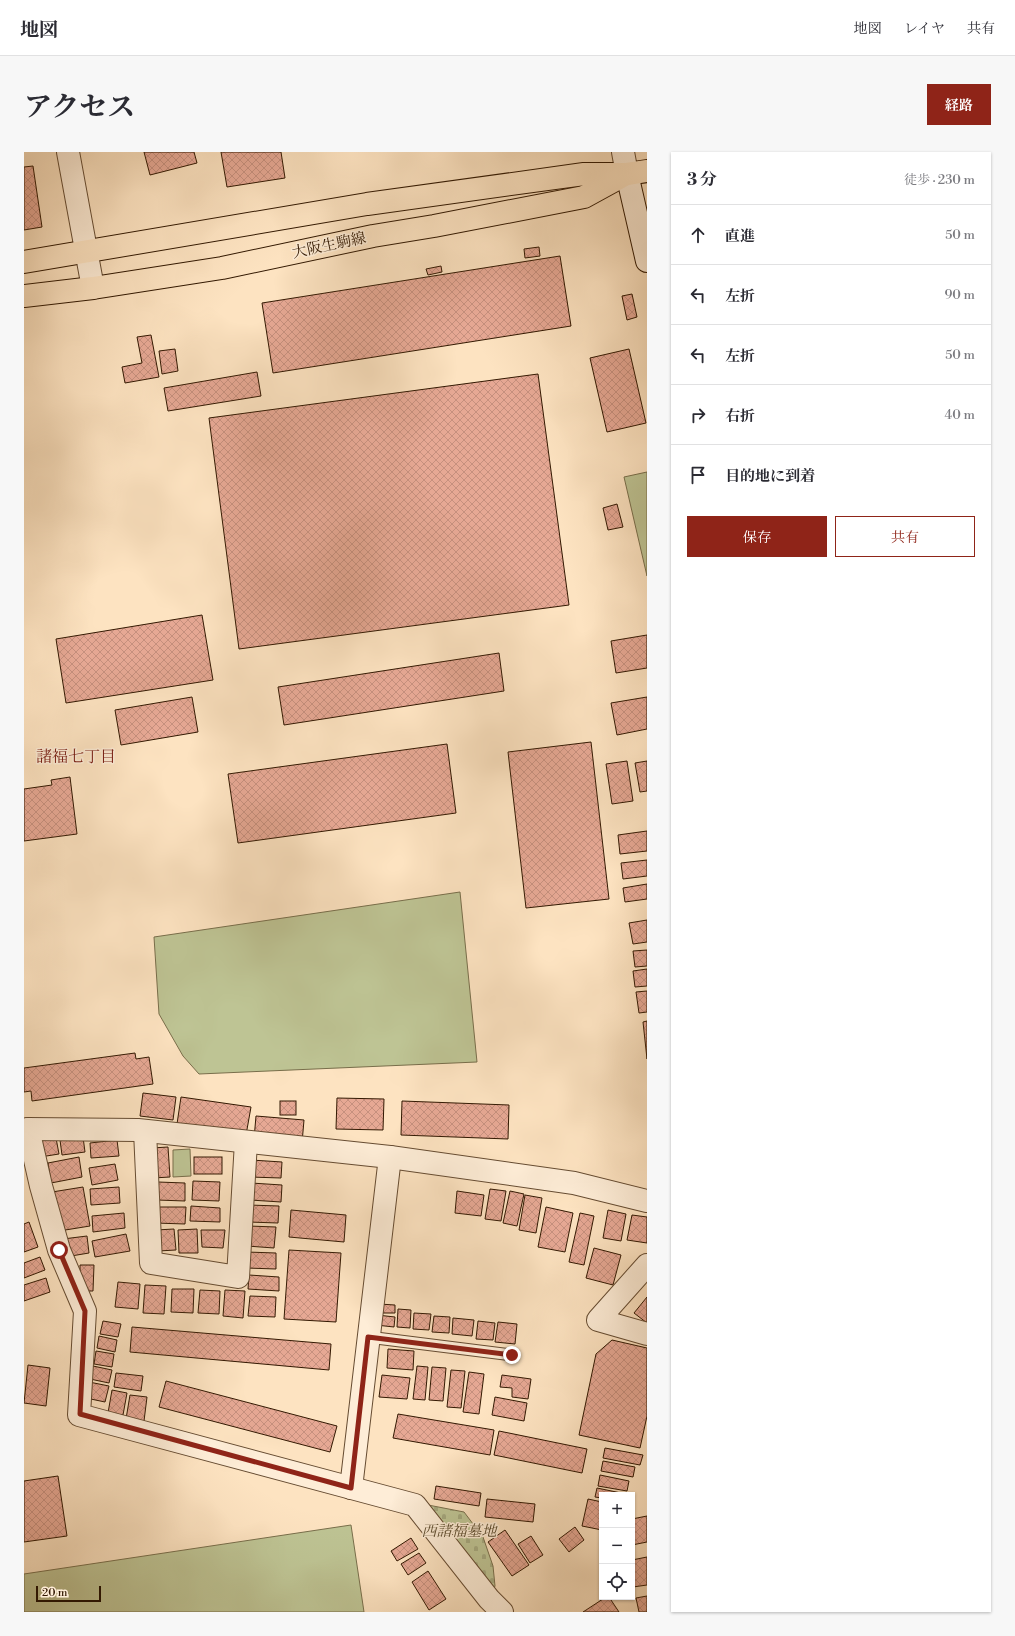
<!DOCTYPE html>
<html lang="ja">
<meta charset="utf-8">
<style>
body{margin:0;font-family:"Libre Bodoni","Noto Serif JP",serif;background:#f7f7f7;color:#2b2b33}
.controls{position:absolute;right:12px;bottom:12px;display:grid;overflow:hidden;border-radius:0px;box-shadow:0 1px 3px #0004}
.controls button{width:36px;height:36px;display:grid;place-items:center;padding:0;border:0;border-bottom:1px solid #e1e1e2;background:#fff;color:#2b2b33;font:20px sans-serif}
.scale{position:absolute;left:12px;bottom:10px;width:65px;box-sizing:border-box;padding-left:4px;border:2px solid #331902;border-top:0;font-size:11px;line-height:14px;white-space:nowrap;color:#331902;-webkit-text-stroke:3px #feedd7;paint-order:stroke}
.stop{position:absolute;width:12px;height:12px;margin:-9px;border:3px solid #8f2418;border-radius:50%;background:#fff}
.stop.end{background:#8f2418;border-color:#fff;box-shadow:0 1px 4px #0008}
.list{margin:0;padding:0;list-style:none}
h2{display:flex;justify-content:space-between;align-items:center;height:52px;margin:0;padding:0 16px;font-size:17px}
h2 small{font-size:13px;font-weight:400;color:#7c7c81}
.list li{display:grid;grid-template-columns:26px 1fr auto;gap:12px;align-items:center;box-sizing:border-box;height:60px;padding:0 16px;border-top:1px solid #e1e1e2}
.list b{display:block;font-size:15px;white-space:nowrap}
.list em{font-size:13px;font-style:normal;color:#7c7c81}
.actions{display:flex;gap:8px;padding:12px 16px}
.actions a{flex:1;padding:9px 0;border:1px solid #8f2418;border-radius:0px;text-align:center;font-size:14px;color:#8f2418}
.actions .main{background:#8f2418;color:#fff}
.icon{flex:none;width:22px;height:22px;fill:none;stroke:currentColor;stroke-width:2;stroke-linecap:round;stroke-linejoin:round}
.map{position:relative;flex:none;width:623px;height:1460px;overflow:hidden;border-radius:0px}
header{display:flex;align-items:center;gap:24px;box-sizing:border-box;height:56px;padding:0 20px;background:#fff;border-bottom:1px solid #e1e1e2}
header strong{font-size:19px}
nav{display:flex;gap:22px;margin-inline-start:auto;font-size:14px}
.intro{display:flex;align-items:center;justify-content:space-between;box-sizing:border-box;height:96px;padding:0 24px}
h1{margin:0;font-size:28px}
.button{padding:10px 18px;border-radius:0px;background:#8f2418;color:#fff;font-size:14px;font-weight:700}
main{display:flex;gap:24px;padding:0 24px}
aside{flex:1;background:#fff;border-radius:0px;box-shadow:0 1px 3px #0004}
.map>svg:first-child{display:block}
.cemetery{fill:url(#cemetery-stones);stroke:#786e4b}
.green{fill:#bec494;stroke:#786e4b}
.building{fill:url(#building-cross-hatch);stroke:#331902}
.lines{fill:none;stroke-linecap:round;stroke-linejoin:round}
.service-casing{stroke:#664c32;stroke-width:13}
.minor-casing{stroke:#664c32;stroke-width:24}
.tertiary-casing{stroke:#664c32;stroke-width:24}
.secondary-casing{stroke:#331902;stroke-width:24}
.primary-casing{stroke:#331902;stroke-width:24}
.service{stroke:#feedd7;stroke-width:11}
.minor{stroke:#feedd7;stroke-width:22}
.tertiary{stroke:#feedd7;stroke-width:22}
.secondary{stroke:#feedd7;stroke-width:22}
.primary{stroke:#fde3c1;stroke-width:22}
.route{stroke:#8f2418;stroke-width:5}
.labels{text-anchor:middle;stroke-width:3;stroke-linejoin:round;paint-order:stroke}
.street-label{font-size:15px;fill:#331902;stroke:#feedd7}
.park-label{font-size:15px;font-style:italic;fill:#5d4c2e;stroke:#feedd7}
.neighbourhood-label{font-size:16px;fill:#7a1f14;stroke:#feedd7}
</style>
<header>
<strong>地図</strong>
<nav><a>地図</a><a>レイヤ</a><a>共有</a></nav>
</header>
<div class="intro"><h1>アクセス</h1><a class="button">経路</a></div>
<main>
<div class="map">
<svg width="623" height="1460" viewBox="0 0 623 1460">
<defs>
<pattern id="cemetery-stones" width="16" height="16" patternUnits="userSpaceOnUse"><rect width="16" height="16" fill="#bec494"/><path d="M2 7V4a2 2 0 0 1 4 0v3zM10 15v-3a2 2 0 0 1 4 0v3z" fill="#a4a87e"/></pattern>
<pattern id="building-cross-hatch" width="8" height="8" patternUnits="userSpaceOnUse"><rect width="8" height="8" fill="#e6a894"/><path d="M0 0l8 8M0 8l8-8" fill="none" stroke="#c6907e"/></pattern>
</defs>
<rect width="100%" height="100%" fill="#fde3c1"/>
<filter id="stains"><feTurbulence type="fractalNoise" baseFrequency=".005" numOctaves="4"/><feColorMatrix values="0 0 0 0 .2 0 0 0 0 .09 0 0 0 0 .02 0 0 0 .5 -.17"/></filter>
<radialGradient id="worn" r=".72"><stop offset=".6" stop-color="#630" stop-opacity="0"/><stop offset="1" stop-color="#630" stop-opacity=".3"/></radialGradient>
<!-- cemetery -->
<polygon class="cemetery" points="399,1352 440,1360 459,1385 469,1414 471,1434 467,1444"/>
<!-- green -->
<g class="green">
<polygon points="623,320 623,424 600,325"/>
<polygon points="436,740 453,910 175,922 159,904 135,862 130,785"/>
<polygon points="166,997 167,1024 149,1025 149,998"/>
<polygon points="327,1373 340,1460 0,1460 0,1422"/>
</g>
<!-- building -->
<g class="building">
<polygon points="120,0 170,0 173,11 126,23"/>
<polygon points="197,0 257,0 261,26 203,35"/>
<polygon points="9,14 18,75 0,78 0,15"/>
<polygon points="515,95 516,104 501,106 500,97"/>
<polygon points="536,104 547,174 249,221 238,151"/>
<polygon points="417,114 418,120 404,123 402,117"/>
<polygon points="608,142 613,165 603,168 598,144"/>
<polygon points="127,183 135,225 101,231 98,215 118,211 113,185"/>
<polygon points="151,197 154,219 138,222 135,199"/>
<polygon points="605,197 622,271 583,280 566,206"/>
<polygon points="233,220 237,244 144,259 140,236"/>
<polygon points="514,222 545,453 215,497 185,266"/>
<polygon points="593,352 599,375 584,378 579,356"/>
<polygon points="178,463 189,528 42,551 32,487"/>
<polygon points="623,483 623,516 592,521 587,489"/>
<polygon points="475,501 480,539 260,573 254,535"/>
<polygon points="168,545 174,580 97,593 91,558"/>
<polygon points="623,545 623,577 593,583 587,551"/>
<polygon points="567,590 585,747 502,756 484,600"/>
<polygon points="423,592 432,661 214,691 204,622"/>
<polygon points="603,609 609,649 588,652 582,612"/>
<polygon points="623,609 623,639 616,640 611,611"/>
<polygon points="46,625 53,682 0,689 0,637 28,633 27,628"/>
<polygon points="623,679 623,699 596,702 594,683"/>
<polygon points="623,708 623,724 599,727 597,711"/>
<polygon points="623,732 623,747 601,750 599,736"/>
<polygon points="623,768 623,790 609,792 605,771"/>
<polygon points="623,798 623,814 611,815 609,799"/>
<polygon points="623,817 623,834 611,835 609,819"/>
<polygon points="623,839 623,860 615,861 612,840"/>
<polygon points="623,869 623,907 619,870"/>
<polygon points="111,901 112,907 125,905 129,932 8,949 7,939 0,940 0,916"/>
<polygon points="119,941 152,945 149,968 116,964"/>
<polygon points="157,945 227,955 222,983 153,972"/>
<polygon points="313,946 360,947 359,978 312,977"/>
<rect x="256" y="949" width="16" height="14"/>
<polygon points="378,949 485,953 484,987 377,983"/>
<polygon points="232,964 280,968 278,991 230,987"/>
<polygon points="59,985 61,1000 38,1003 36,988"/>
<polygon points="32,986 35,1002 16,1005 13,990"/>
<polygon points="93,988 95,1004 67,1006 66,991"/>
<polygon points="144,995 146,1025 129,1026 128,996"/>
<polygon points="55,1005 58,1025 27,1031 24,1011"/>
<rect x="170" y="1005" width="28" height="17"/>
<polygon points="227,1008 258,1010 257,1026 226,1025"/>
<polygon points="91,1012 94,1028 68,1033 65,1016"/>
<polygon points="169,1029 196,1030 195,1049 168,1048"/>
<polygon points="134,1030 161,1031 161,1049 133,1048"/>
<polygon points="227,1031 258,1033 257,1050 226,1048"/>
<polygon points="59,1035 66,1074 35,1079 28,1040"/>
<polygon points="95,1035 96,1051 67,1053 66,1037"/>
<polygon points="466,1037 482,1039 477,1069 461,1067"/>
<polygon points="433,1039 460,1043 457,1064 431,1061"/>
<polygon points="486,1039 500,1042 493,1074 479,1071"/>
<polygon points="501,1043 518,1046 512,1081 495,1078"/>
<polygon points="224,1053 255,1054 254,1071 224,1070"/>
<polygon points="167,1054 196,1056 196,1070 166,1069"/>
<polygon points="131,1055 162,1055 161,1072 131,1071"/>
<polygon points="522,1055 549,1061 541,1100 514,1095"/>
<polygon points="267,1058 322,1063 320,1090 265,1085"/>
<polygon points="584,1058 602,1062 597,1089 579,1086"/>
<polygon points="100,1061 101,1076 69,1080 68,1064"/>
<polygon points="556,1061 570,1064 560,1113 545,1110"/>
<polygon points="608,1063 623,1065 623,1091 603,1088"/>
<polygon points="5,1070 14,1095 0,1100 0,1072"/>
<polygon points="224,1074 252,1075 250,1096 223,1094"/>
<polygon points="150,1077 152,1098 134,1099 132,1078"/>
<polygon points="173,1077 174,1101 155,1101 154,1078"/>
<polygon points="177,1078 201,1078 199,1096 178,1095"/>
<polygon points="102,1082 106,1099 71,1105 68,1089"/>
<polygon points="63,1084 65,1101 41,1105 39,1087"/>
<polygon points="570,1096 597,1103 589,1133 562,1126"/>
<polygon points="265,1098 317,1101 312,1170 260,1167"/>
<polygon points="222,1100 252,1101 252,1117 222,1116"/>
<polygon points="16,1105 21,1118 0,1126 0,1111"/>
<polygon points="56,1113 70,1113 69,1139 56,1139"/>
<polygon points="225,1123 255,1125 255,1139 224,1137"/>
<polygon points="22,1126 26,1140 0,1149 0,1133"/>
<polygon points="94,1130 116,1132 114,1157 91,1155"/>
<polygon points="121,1133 142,1134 140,1162 119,1161"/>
<polygon points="148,1137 170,1137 169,1161 147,1160"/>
<polygon points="176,1138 196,1139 195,1162 174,1161"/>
<polygon points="201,1138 221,1139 219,1166 199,1164"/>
<polygon points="226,1144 252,1145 251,1165 224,1164"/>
<polygon points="623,1145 623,1171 610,1161"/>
<polygon points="355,1152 371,1153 371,1161 355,1161"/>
<polygon points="374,1157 387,1158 386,1176 373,1175"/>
<polygon points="390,1161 407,1162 405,1178 389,1177"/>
<polygon points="353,1163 371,1165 370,1175 352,1173"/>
<polygon points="410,1164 426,1165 425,1181 408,1180"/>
<polygon points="429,1166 450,1168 448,1184 428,1182"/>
<polygon points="79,1169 97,1172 94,1185 76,1182"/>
<polygon points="454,1169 471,1171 469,1188 452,1187"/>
<polygon points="474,1170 493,1172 491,1192 471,1190"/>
<polygon points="108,1175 307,1192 305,1218 106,1200"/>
<polygon points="75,1184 93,1188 91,1200 73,1196"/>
<polygon points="588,1188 623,1196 623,1264 616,1296 555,1283 572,1202"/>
<polygon points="364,1197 390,1199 389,1218 363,1216"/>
<polygon points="72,1199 90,1202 88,1215 70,1212"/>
<polygon points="4,1213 26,1216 22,1254 0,1251"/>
<polygon points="69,1214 88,1218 85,1231 66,1227"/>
<polygon points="393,1214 404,1215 401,1248 389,1247"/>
<polygon points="408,1215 422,1216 419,1249 405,1248"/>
<polygon points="427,1218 441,1219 437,1256 423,1255"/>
<polygon points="445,1220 460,1222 455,1262 439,1260"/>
<polygon points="92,1221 119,1224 117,1239 90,1235"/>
<polygon points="358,1223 386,1226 383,1247 355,1245"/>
<polygon points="478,1223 507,1227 504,1247 488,1245 488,1236 476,1235"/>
<polygon points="142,1229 313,1274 306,1300 135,1255"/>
<polygon points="65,1230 85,1234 81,1250 62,1246"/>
<polygon points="88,1238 103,1241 99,1263 84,1261"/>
<polygon points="106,1243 123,1245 120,1269 102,1267"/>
<polygon points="471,1245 503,1251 500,1269 468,1263"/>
<polygon points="374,1262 470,1278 466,1303 369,1286"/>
<polygon points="475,1279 563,1297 558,1321 470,1303"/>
<polygon points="581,1296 619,1303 616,1313 579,1306"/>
<polygon points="579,1309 611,1315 609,1325 577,1319"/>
<polygon points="576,1323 605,1329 603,1339 574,1334"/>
<polygon points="34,1324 43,1384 0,1390 0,1329"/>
<polygon points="412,1334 457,1341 455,1354 410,1347"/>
<polygon points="573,1336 602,1342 602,1343 578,1343 578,1346 571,1345"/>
<polygon points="463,1347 511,1352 509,1370 461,1365"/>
<polygon points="564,1347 578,1350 578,1378 558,1374"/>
<polygon points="623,1364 623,1390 608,1393 608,1367"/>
<polygon points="551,1375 560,1388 545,1400 535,1387"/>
<polygon points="481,1378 505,1413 488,1424 464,1390"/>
<polygon points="507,1384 519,1403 506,1411 494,1392"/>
<polygon points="387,1386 394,1397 373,1409 367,1399"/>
<polygon points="395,1401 402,1411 384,1423 377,1412"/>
<polygon points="623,1405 623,1433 609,1435 608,1408"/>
<polygon points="404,1419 422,1447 405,1458 388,1430"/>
<polygon points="623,1444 623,1460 615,1460 612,1446"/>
<polygon points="582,1445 585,1445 595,1460 559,1460"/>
</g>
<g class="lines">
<defs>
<polyline id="service" points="344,1185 488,1203"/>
<g id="minor">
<polyline points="4,977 114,978 366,1005 550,1031 623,1049"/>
<polyline points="0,978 4,977 17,1034 35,1098 61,1159 55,1263 391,1353 465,1447 478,1460"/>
<polyline points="121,979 127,1111 214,1125 222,990"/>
<polyline points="623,1113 574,1168 623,1182"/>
<polyline points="327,1336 366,1005"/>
</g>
<g id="tertiary">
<polyline points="44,0 69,136"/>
<polyline points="599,0 603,22"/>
</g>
<polyline id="secondary" points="603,22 623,109"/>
<g id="primary">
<polyline points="0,110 343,52 560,22 603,22 623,19"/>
<polyline points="0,144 69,136 198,116 349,84 410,74 560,45 602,22"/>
</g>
</defs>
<!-- service casing -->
<use href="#service" class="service-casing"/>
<!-- minor casing -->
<use href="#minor" class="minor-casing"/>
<!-- tertiary casing -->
<use href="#tertiary" class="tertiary-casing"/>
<!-- secondary casing -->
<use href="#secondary" class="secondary-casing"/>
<!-- primary casing -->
<use href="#primary" class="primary-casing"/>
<!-- service -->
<use href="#service" class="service"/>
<!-- minor -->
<use href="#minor" class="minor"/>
<!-- tertiary -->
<use href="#tertiary" class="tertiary"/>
<!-- secondary -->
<use href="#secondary" class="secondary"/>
<!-- primary -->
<use href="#primary" class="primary"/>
</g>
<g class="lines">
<!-- route -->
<polyline class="route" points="35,1098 61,1159 56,1262 327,1336 344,1185 488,1203"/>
</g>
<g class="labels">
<!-- street labels -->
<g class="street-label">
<text transform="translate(305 93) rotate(-12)" y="5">大阪生駒線</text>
</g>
<!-- park labels -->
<g class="park-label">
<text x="435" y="1384">西諸福墓地</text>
</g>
<!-- neighbourhood labels -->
<g class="neighbourhood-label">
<text x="52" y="610">諸福七丁目</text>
</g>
</g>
<rect width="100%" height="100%" filter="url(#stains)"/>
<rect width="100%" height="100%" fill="url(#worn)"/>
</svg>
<div class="controls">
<button>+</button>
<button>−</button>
<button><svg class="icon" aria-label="locate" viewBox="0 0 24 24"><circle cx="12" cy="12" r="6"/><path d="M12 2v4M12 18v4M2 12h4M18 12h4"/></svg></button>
</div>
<div class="scale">20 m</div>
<div class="stop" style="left:35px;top:1098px"></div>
<div class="stop end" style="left:488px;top:1203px"></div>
</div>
<aside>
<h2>3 分<small>徒歩 · 230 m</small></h2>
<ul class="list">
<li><svg class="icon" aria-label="ahead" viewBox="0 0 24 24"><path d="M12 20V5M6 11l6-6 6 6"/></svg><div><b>直進</b></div><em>50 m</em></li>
<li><svg class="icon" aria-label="left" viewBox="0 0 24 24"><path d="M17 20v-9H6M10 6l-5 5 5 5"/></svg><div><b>左折</b></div><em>90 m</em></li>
<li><svg class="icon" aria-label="left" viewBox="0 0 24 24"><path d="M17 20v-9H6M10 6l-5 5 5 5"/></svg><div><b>左折</b></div><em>50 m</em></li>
<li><svg class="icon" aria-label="right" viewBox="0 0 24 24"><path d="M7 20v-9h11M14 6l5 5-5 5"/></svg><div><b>右折</b></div><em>40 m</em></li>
<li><svg class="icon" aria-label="arrive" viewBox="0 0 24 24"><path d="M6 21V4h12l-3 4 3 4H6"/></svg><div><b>目的地に到着</b></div></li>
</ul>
<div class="actions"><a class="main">保存</a><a>共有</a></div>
</aside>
</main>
